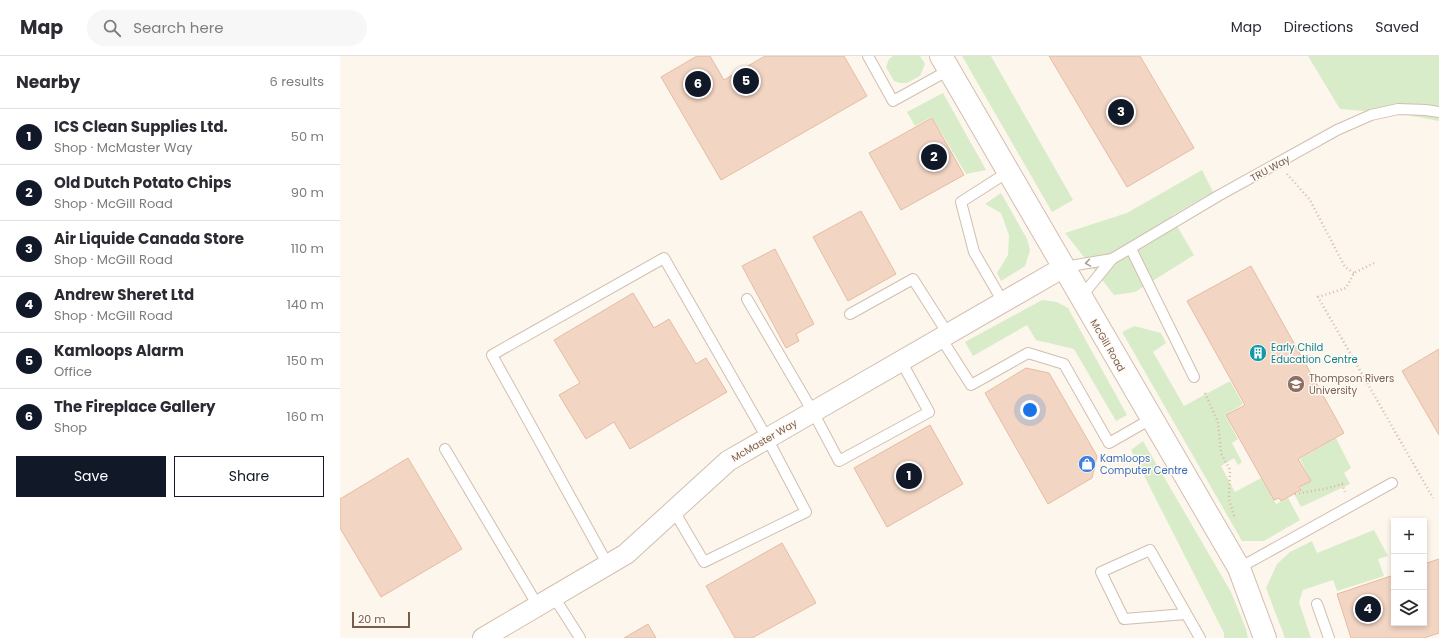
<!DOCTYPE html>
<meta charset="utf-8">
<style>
body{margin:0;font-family:Poppins,sans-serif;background:#f7f7f7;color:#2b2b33}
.controls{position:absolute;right:12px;bottom:12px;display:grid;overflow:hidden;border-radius:0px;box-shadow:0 2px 6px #0003}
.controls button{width:36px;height:36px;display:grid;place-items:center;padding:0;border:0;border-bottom:1px solid #e1e1e2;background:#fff;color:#2b2b33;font:20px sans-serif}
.scale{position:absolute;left:12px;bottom:10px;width:58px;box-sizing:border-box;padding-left:4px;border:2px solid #7a5c4d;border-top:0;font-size:11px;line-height:14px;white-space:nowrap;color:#7a5c4d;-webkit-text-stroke:3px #fffaf3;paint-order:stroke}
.you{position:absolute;left:690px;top:354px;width:14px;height:14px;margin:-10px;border:3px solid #fff;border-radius:50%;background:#1a73e8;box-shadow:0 0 0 6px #1a73e833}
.badge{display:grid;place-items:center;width:26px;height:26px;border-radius:50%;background:#111827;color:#fff;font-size:13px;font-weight:700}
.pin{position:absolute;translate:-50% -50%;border:2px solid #fff;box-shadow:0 1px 4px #0006}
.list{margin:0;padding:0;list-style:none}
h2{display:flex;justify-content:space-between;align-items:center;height:52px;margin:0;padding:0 16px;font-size:17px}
h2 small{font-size:13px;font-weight:400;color:#7c7c81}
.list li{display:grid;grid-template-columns:26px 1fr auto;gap:12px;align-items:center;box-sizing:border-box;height:56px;padding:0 16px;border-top:1px solid #e1e1e2}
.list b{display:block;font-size:15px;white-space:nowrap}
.list p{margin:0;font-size:13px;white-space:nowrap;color:#7c7c81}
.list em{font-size:13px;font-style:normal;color:#7c7c81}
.actions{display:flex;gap:8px;padding:12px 16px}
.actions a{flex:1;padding:9px 0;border:1px solid #111827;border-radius:0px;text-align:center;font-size:14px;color:#111827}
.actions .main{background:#111827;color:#fff}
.icon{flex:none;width:22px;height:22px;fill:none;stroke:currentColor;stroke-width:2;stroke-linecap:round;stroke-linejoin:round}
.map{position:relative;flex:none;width:1099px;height:582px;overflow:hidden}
header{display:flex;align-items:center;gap:24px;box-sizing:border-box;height:56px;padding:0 20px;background:#fff;border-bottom:1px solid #e1e1e2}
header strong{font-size:19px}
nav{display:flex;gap:22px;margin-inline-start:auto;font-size:14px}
.search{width:280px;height:36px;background:#f7f7f7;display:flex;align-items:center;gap:10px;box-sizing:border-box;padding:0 14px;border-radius:22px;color:#7c7c81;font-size:15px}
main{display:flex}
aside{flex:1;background:#fff}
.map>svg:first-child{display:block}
.green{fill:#d8ecc9}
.building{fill:#f3d5c3;stroke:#e6bba3}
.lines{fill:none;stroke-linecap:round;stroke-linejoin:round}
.service-casing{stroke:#d1beb0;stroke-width:12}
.minor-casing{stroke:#d1beb0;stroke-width:22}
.tertiary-casing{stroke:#d1beb0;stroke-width:24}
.path{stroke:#d9b8a5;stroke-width:2.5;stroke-dasharray:1 3;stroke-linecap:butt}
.service{stroke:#fff;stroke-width:10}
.minor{stroke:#fff;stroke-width:20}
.tertiary{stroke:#fff;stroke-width:22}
.oneway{stroke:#af9d94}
.labels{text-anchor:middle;stroke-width:3;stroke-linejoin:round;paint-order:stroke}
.street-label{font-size:10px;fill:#7a5c4d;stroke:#fffaf3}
.culture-label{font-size:10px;fill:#0d838f;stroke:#fffaf3;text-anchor:start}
.education-label{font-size:10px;fill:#785e54;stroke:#fffaf3;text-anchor:start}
.shop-label{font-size:10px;fill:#366cbe;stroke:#fffaf3;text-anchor:start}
</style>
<header>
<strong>Map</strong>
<div class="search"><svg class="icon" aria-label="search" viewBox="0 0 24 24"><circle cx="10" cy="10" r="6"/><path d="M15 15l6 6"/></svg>Search here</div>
<nav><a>Map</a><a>Directions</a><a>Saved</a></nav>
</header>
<main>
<aside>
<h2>Nearby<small>6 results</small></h2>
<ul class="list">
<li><span class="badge">1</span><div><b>ICS Clean Supplies Ltd.</b><p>Shop · McMaster Way</p></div><em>50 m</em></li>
<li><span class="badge">2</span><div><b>Old Dutch Potato Chips</b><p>Shop · McGill Road</p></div><em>90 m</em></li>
<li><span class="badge">3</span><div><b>Air Liquide Canada Store</b><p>Shop · McGill Road</p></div><em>110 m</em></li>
<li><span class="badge">4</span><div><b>Andrew Sheret Ltd</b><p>Shop · McGill Road</p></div><em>140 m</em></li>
<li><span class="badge">5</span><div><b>Kamloops Alarm</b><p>Office</p></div><em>150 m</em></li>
<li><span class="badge">6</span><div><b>The Fireplace Gallery</b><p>Shop</p></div><em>160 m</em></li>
</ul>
<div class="actions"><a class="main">Save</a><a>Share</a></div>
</aside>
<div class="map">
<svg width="1099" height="582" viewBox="0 0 1099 582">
<rect width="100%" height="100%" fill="#fdf6ec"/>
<!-- green -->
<g class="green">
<polygon points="553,0 580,0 585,8 580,20 567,27 560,27 554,25 546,11 549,3"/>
<polygon points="622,0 651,0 733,144 712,156"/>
<polygon points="968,0 1099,0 1099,65 1062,58 1000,53"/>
<polygon points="603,37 646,114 626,118 592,61 575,70 567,56"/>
<polygon points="862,114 873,136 831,160 854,199 795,236 774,239 725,177 787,157"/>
<polygon points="661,137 687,183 690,194 685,210 661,225 657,217 668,199 669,179 661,157 645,148"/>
<polygon points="702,244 717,246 728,252 787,359 776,365 734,293 696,284 687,269 633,300 625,286"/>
<polygon points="794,270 821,277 826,287 813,296 844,350 890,325 903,348 885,359 898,383 892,387 902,406 898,409 894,402 881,410 895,436 921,422 936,448 948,442 960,464 924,485 902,485 782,276"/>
<polygon points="996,382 1011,412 1004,417 1010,428 961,451 955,439 960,436 961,430 971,425 960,403"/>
<polygon points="803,385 891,536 906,573 908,582 884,582 884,577 791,394"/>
<polygon points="1034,474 1048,500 1038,503 1044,520 997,535 993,524 963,534 959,546 971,582 945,582 926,532 937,508 950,496 972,485 977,497"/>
</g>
<!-- building -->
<g class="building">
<polygon points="357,0 370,0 384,24 425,0 504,0 527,40 381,124 321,21"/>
<polygon points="709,0 800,0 854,92 787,131"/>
<polygon points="592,62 624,119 561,154 529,97"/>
<polygon points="521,155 556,218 508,245 473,181"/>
<polygon points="435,193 474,268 456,278 459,285 446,292 402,210"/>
<polygon points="911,210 1004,377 958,403 971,425 959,431 961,434 941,445 939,442 934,444 886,359 905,349 847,245"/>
<polygon points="293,237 314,272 329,263 356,308 366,302 387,336 290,393 274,366 246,383 219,339 240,327 214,284"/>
<polygon points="1099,293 1099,379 1062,315"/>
<polygon points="686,312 709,317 757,400 752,422 708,448 645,337"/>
<polygon points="590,369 623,428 547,471 514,412"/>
<polygon points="68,402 122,493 41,541 0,472 0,443"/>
<polygon points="442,487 476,547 412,582 395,582 366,530"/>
<polygon points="1099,503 1099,577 1084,582 1011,582 997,538 1054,519 1054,567 1084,567 1084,508"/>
<polygon points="308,568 316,582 284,582"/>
</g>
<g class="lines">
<defs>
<g id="service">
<polyline points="528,0 553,45 609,14"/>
<polyline points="791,193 854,321"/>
<polyline points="724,211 772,203"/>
<polyline points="741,241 772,203 878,140 997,74 1031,59 1058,53 1086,54 1099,56"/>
<polyline points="407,243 473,356 499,405 589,356 561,305"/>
<polyline points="663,246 634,196 621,146 668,116"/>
<polyline points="510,258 573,223 608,278"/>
<polyline points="601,282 631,329 688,297 724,308 769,387 811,363"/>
<polyline points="105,393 198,550"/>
<polyline points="268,509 152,299 324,202 427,382 466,456 364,506 334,455"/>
<polyline points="899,512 1052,427"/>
<polyline points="214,541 240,582"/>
<polyline points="977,548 989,582"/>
<polyline points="846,558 784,563 761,516 810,494 860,582"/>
</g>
<polyline id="minor" points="143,582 286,498 388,405 724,211"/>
<polyline id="tertiary" points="601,0 899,512 925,582"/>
</defs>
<!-- service casing -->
<use href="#service" class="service-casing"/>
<!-- minor casing -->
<use href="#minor" class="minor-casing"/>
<!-- tertiary casing -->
<use href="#tertiary" class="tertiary-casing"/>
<!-- path -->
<g class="path">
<polyline points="947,118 970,144 1005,211 1014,217"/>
<polyline points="1034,207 1014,217 1006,232 978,241 1093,442"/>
<polyline points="865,337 878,366 881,397 890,414 889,443 895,463"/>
<polyline points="955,438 989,432 1002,428 1005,436"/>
</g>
<!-- service -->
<use href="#service" class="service"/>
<!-- minor -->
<use href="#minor" class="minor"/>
<!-- tertiary -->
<use href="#tertiary" class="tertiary"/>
</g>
<!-- one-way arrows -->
<defs><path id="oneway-chevron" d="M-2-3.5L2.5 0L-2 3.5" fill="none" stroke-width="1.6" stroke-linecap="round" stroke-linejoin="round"/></defs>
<use class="oneway" href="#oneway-chevron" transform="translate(748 207) rotate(171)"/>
<!-- icons -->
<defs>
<symbol id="building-disc" viewBox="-11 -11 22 22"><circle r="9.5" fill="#0f9aa8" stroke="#fffaf3"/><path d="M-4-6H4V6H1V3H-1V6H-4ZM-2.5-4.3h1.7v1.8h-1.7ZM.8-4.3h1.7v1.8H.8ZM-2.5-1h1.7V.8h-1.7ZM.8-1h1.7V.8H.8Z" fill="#fff"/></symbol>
<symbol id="university-disc" viewBox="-11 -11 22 22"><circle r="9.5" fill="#8d6e63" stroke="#fffaf3"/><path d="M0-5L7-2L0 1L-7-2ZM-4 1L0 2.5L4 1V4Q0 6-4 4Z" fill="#fff"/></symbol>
<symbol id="shop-disc" viewBox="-11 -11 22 22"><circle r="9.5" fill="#3f7fe0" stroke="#fffaf3"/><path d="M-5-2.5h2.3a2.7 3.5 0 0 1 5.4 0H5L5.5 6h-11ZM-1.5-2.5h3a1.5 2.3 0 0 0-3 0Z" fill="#fff"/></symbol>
</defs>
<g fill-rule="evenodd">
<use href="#building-disc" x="908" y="287" width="20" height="20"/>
<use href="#university-disc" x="946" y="318" width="20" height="20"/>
<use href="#shop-disc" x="737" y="398" width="20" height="20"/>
</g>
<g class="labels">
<!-- street labels -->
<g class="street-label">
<text transform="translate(930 112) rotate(-29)" y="4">TRU Way</text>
<text transform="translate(768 289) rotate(60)" y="4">McGill Road</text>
<text transform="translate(424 384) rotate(-30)" y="4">McMaster Way</text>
</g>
<!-- culture labels -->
<g class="culture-label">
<text x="931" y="295">Early Child<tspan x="931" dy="12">Education Centre</tspan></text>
</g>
<!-- education labels -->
<g class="education-label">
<text x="969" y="326">Thompson Rivers<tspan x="969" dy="12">University</tspan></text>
</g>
<!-- shop labels -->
<g class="shop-label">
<text x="760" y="406">Kamloops<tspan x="760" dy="12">Computer Centre</tspan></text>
</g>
</g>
</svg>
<div class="controls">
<button>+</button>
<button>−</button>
<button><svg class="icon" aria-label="layers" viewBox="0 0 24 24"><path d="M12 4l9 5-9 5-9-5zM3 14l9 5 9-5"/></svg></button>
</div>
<div class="scale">20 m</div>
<div class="you"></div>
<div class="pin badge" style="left:569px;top:420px">1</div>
<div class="pin badge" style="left:594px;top:101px">2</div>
<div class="pin badge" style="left:781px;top:56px">3</div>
<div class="pin badge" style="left:1028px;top:553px">4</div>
<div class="pin badge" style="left:406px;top:25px">5</div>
<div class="pin badge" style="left:358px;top:28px">6</div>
</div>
</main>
